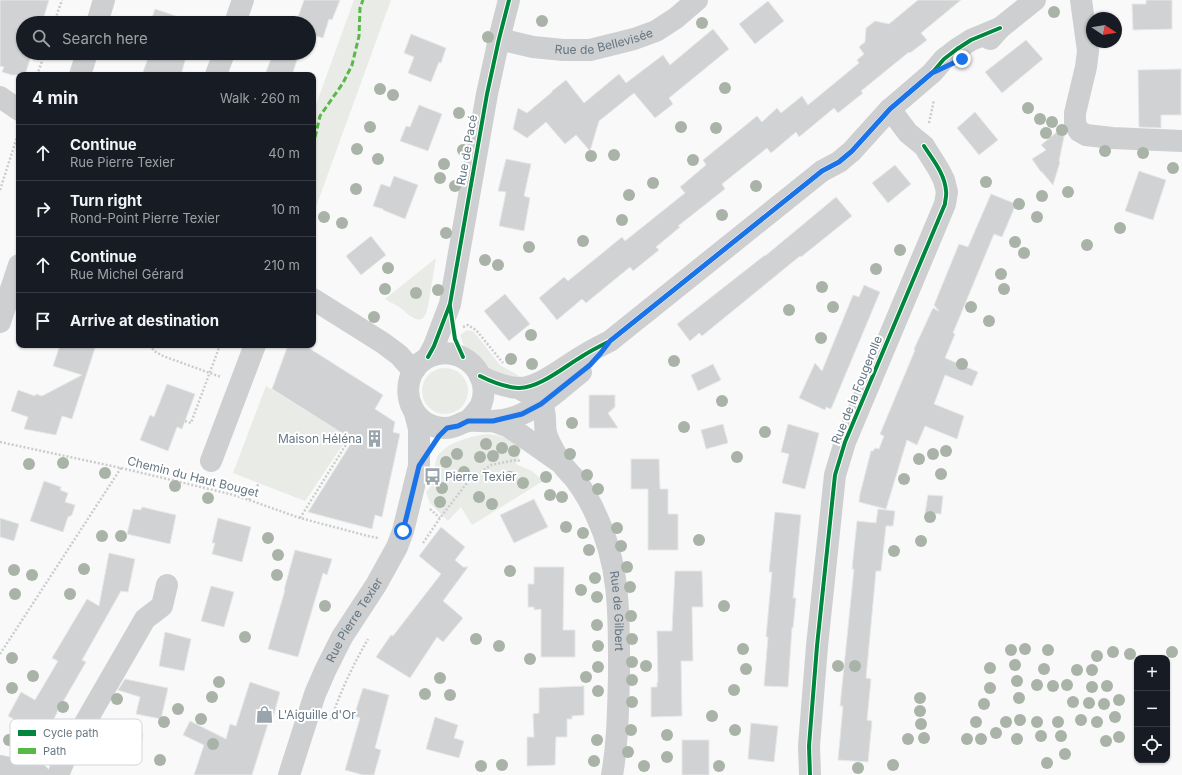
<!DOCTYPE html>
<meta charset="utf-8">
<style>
body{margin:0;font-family:Inter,sans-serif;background:#20242c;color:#f1f3f6}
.controls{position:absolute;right:12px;bottom:12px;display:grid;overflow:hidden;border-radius:8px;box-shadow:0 1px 3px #0004}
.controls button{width:36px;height:36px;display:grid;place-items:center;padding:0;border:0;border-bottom:1px solid #363941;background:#171b24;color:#f1f3f6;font:20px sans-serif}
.compass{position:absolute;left:1086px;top:12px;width:36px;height:36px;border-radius:50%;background:#171b24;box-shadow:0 1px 3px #0004;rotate:102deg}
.stop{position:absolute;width:12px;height:12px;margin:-9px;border:3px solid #1a73e8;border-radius:50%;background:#fff}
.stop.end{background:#1a73e8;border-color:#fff;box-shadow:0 1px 4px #0008}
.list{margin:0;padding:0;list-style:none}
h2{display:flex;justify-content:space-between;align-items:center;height:52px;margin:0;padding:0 16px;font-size:17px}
h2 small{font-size:13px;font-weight:400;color:#9ea1a6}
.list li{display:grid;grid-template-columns:26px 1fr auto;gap:12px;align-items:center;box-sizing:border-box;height:56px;padding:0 16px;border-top:1px solid #363941}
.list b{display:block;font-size:15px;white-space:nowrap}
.list p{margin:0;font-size:13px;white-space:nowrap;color:#9ea1a6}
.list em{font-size:13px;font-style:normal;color:#9ea1a6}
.icon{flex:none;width:22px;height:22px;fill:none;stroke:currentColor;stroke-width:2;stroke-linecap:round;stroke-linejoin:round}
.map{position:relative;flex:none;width:1182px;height:775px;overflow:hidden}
.search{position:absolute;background:#171b24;box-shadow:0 1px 3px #0004;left:16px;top:16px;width:300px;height:44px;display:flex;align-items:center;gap:10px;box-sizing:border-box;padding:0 14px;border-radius:22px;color:#9ea1a6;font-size:15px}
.panel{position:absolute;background:#171b24;box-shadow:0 1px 3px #0004;left:16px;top:72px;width:300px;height:276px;border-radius:8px}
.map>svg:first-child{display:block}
.green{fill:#e8ebe6}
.building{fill:#d0d2d3;stroke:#e8e8e8}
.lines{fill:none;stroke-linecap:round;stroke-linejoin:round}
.path{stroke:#cbcccd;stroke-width:2.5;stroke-dasharray:2 2;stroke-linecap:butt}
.minor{stroke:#cecfd0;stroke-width:22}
.quiet{stroke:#58b947;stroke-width:3;stroke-dasharray:6 3;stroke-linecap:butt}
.cycleway-casing{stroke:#fff;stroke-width:6}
.cycleway{stroke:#00873e;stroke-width:4}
.tree{fill:#a9b3a7}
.route{stroke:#1a73e8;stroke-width:5}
.labels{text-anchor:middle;stroke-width:4;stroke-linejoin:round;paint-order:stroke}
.street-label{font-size:12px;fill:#657683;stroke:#fff}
.poi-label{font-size:12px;fill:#657683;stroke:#fff;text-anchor:start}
.key{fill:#fff;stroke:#d1d6da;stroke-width:1}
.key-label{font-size:11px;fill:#657683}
</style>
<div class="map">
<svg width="1182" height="775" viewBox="0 0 1182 775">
<rect width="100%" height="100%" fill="#f9f9f9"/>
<!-- green -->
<g class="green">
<polygon points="354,0 391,0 313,215 313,113"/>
<path d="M436,258L428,306C424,328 413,319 402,309C397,305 390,302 385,299Z"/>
<polygon points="467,330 474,332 500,365 521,377 521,381 500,379 464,346 460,335"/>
<circle cx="445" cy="391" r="23"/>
<polygon points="266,386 348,437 305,501 233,473"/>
<path d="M487,434C504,436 509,438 522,448L516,464L532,471L543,481L472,525L461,507L448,521L430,503L426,492C437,481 432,473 436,460C442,443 472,436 487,434Z"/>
</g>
<!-- building -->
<g class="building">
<polygon points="0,0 49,0 42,23 23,23 23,53 32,53 25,75 12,75 2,72 4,67 0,66"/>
<polygon points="304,0 340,0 332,20 329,19 323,38 309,34 309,23 296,23"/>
<polygon points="918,0 961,0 921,33 927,40 910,53 909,52 861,91 863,93 838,113 834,108 799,137 796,132 771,153 767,148 722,184 725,189 678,226 680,227 656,247 659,250 633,271 630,267 586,303 582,299 557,320 539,298 564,277 568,281 622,237 625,241 685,193 680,187 706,165 703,160 757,116 762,122 777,108 781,113 802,96 808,105 859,63 857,60 864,54 859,47 865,42 866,28 875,21 889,24"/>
<polygon points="1146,0 1172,0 1172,29 1133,30 1132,4 1146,4"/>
<polygon points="768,1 784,21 755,44 739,24"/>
<polygon points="155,9 188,20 187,23 150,23"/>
<polygon points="713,29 729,49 669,98 673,104 655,118 634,93 599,121 590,151 576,135 565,144 546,122 527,138 513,129 518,108 527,113 552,92 552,91 566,80 584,103 619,74 626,83 663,55 670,65"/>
<polygon points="411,34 446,48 441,63 439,62 431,82 408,73 414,57 404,53"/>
<polygon points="1026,40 1043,59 1002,93 985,72"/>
<polygon points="141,53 178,53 186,57 181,75 142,75 148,58 141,55"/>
<polygon points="273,53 286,53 298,57 292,75 265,75"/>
<polygon points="1181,69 1181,115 1161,115 1161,128 1139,127 1138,70"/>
<polygon points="419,105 442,114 428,151 400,141 406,126 410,127"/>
<polygon points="975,112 998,140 979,155 957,128"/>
<polygon points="1063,127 1065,132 1059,161 1060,162 1053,185 1041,171 1041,172 1032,159 1046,150 1041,145"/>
<polygon points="506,159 531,164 524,196 530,198 524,231 499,226 506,192 498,191"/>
<polygon points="895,165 911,184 888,203 872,183"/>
<polygon points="1139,171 1166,180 1153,220 1125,211"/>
<polygon points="394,176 418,185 405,219 383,210 383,209 373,206 381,184 390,187"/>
<polygon points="991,194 1016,204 1002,237 994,234 953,333 955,334 945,358 978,372 972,386 945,375 934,404 964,416 957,439 925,426 917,445 907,440 886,509 859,502 860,494 871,451 873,451 875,448 879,449 884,436 880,434 915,350 914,349 933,308 939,311 934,305 959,244 968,247"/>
<polygon points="836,197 852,216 801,257 800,256 702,336 699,333 690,341 677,324 765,255 765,256"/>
<polygon points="371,236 386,255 361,275 346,256"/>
<polygon points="864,285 880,292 831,409 826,407 825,410 799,398 815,363 822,371 853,295 859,297"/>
<polygon points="505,294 530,324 509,341 484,311"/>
<polygon points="60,345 96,345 72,419 62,416 56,435 24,429 28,417 11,411 18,390 35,396 36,394 42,396 82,375 53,366"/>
<polygon points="288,345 304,345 383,395 375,409 395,422 393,432 400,434 382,517 375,515 372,529 308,512 353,440 272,389"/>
<polygon points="713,364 721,380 698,391 691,375"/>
<polygon points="167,384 195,394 182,429 177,427 168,451 140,440 150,415 154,417"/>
<polygon points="589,395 615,395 615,407 608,413 618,428 589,428"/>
<polygon points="723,424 728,443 706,449 701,430"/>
<polygon points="788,424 819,433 805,489 782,483 789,454 781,452"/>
<polygon points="631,459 659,459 660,489 668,489 668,514 678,514 678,550 648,550 648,489 631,489"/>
<polygon points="44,481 61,487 60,490 68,493 65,502 75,505 72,515 68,517 63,532 30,521"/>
<polygon points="928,495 943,496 941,514 925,513"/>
<polygon points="534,499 548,527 514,543 500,515"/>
<polygon points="142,507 176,515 170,544 127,534 133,509 141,510"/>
<polygon points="878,509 895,511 893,526 886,526 881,571 876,571 866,678 871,679 867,720 872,721 868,762 838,760 843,706 840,706 854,569 852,569 857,521 876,523"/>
<polygon points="775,512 801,515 793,598 796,598 793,628 792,627 788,687 764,686 768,637 766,637 772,572 769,572"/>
<polygon points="0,518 19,524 14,541 0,537"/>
<polygon points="218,518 251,527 242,562 212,554 215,543 212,543"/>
<polygon points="441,527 465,547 455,560 463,567 468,567 443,601 463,618 443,642 437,637 410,678 376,657 391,635 393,636 441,574 419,556"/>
<polygon points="295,550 332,559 327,575 323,573 298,657 268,649 285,590 284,590"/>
<polygon points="109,553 135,559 128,592 121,591 82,660 86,662 57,712 57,713 44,736 8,716 21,692 35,700 58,661 52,658 87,599 99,606"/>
<polygon points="534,567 564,567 563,630 575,630 575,657 541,657 541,609 534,610 534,607 528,607 528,584 534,584"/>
<polygon points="675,571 702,571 703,607 692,607 693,661 681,661 682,716 651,717 651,687 657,687 657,682 658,682 657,631 672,631"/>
<polygon points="211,586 234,592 224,627 201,621"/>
<polygon points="165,632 191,639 184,671 159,666"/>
<polygon points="125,679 168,688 161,719 136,714 140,697 118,690"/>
<polygon points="250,682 280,692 271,725 268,724 252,775 194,775 204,745 183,735 190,721 226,739 230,724 236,726"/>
<polygon points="584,686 584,715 572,716 572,719 567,719 567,737 556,737 555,765 527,766 527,737 534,737 533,714 539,713 539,688"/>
<polygon points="363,688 389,695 375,748 381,750 374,775 363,775 345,770 360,718 354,716"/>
<polygon points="435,717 458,725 454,738 464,741 459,758 426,749"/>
<polygon points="751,723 778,726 774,762 748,759"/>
<polygon points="117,728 143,734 136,765 83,752 87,744 112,745"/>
<rect x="682" y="740" width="27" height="35"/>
</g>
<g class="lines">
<!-- path -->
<g class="path">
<polyline points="54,23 62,0"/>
<polyline points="37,75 45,53"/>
<polyline points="929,123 934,100"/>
<polyline points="0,190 19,131"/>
<polyline points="463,327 468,325 476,330 503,363"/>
<polyline points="150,345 154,351 163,356 221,377"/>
<polyline points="185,421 191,423 220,345"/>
<polyline points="0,442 121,468 230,494 249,500 300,518 368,536 378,538"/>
<polyline points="249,500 259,483"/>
<polyline points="430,509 440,518"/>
<polyline points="300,518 347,443"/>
<polyline points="423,543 440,518 470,479 491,465 516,460 521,461"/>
<polyline points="0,654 121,468"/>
<path d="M331,720C340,692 353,665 368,639"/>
</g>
<!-- minor -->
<g class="minor">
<polyline points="1081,0 1088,51 1086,67 1075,113 1075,124 1079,131 1086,135 1112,138 1182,141"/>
<polyline points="97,23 104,0"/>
<polyline points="235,23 243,0"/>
<path id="s1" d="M499,39L533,47L563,50H590L634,39L656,31L676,18L697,0"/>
<polyline points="990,39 1000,28 1035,0"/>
<polyline points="80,75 87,53"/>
<polyline points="216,75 224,53"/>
<polyline points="0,97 19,110"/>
<polyline points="313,299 383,343 399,355 408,365 415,369"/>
<polyline points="0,322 19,265"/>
<polyline points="428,357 434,346 450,304 487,94 499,39 509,0"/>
<path d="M480,376C492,382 505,387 518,388C538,389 564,367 581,357C590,351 600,346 610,341L822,171L839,162L852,151L890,109L932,73L944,59L957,49L971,40L1000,28"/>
<path id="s2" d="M519,388C526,393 536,397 541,404C547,412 544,424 546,433C548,442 554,450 558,458C562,466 569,472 575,479C583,490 591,503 596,515C621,567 619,620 619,676C618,709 618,742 612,775"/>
<path d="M468,421C473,416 478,411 481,405C493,374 462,344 431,356C424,359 417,365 413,371C400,397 415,427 445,428C456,428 459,423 468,421C476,420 485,422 492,421C502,421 513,418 522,414C544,405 562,387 581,372"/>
<polyline points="493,421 509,427 521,435 558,461"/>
<polyline points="211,461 255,345"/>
<polyline points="0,766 39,775"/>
<polyline points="58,775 66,756 145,619 162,606 167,585"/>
<path id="s3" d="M289,775L315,694L325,671L342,637L376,585L397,547L403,531L419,466V429L415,413"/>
<polyline points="810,775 809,746 817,646 835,475 845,442 945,204 947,192 944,180 939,170 924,146 908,133 890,109"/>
</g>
<!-- quiet -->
<polyline class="quiet" points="313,146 320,116 343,83 352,65 359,36 360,8 363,0"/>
<defs>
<g id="cycleway">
<polyline points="450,306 455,339 463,357"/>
<polyline points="428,357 434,346 450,304 487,94 499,39 509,0"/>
<path d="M480,376C492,382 505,387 518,388C538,389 564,367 581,357C590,351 600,346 610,341L822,171L839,162L852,151L890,109L932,73L944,59L957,49L971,40L1000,28"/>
<path d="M810,775L809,746L817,646L835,475L845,442L945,204C945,200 947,195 946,191C945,174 933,160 924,146"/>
</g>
</defs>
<!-- cycleway casing -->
<use href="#cycleway" class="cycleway-casing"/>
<!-- cycleway -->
<use href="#cycleway" class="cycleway"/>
</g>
<!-- trees -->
<g class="tree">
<circle cx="1054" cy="12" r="6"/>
<circle cx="542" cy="21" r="6"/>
<circle cx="702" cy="23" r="6"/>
<circle cx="488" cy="37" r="6"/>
<circle cx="725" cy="88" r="6"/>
<circle cx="380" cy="89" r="6"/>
<circle cx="393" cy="95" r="6"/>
<circle cx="1028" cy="108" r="6"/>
<circle cx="459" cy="113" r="6"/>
<circle cx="1040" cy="119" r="6"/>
<circle cx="1052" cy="122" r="6"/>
<circle cx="370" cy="127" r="6"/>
<circle cx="681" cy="127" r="6"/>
<circle cx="716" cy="128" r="6"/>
<circle cx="1062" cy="130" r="6"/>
<circle cx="1046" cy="133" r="6"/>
<circle cx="357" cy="149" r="6"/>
<circle cx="463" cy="150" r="6"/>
<circle cx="1105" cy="151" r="6"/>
<circle cx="1143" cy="153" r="6"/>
<circle cx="614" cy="155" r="6"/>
<circle cx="591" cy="156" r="6"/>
<circle cx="378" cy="159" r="6"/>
<circle cx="693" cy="160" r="6"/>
<circle cx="444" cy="164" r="6"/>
<circle cx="1173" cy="168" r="6"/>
<circle cx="440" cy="178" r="6"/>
<circle cx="986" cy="182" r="6"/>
<circle cx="653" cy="183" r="6"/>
<circle cx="455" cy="186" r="6"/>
<circle cx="756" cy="186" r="6"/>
<circle cx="356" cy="189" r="6"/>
<circle cx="1068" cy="192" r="6"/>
<circle cx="629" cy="195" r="6"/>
<circle cx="1042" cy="196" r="6"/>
<circle cx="1019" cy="204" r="6"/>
<circle cx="722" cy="215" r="6"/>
<circle cx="324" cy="217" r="6"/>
<circle cx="1037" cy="217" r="6"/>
<circle cx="622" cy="220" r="6"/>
<circle cx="342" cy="223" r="6"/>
<circle cx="1120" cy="228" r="6"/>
<circle cx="446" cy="233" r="6"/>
<circle cx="583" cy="241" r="6"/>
<circle cx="1015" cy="242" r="6"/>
<circle cx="1087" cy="245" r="6"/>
<circle cx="529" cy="247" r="6"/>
<circle cx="900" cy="250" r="6"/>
<circle cx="1024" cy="253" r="6"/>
<circle cx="485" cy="260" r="6"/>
<circle cx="498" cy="265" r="6"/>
<circle cx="388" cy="268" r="6"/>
<circle cx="876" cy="269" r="6"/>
<circle cx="1001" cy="274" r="6"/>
<circle cx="822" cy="287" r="6"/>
<circle cx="385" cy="289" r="6"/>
<circle cx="1004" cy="289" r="6"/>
<circle cx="438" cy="290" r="6"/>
<circle cx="416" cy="293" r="6"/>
<circle cx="833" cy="307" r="6"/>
<circle cx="971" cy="307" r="6"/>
<circle cx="789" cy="310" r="6"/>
<circle cx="374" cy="317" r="6"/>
<circle cx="989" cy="321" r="6"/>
<circle cx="531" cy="335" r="6"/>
<circle cx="821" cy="338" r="6"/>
<circle cx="511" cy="359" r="6"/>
<circle cx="674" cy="361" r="6"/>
<circle cx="532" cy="364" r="6"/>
<circle cx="962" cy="364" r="6"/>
<circle cx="722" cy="401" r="6"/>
<circle cx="572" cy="423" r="6"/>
<circle cx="684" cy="427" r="6"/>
<circle cx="765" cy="432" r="6"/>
<circle cx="486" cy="444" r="6"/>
<circle cx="502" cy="448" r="6"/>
<circle cx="514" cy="451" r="6"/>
<circle cx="946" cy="451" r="6"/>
<circle cx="457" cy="454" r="6"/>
<circle cx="570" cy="454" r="6"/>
<circle cx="933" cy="454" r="6"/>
<circle cx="493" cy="456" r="6"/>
<circle cx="480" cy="457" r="6"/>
<circle cx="737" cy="457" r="6"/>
<circle cx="919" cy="459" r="6"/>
<circle cx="446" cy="462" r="6"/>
<circle cx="63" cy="463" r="6"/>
<circle cx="29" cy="464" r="6"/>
<circle cx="464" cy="472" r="6"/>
<circle cx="105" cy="473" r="6"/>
<circle cx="941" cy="474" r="6"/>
<circle cx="587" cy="475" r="6"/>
<circle cx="510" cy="477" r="6"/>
<circle cx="546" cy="477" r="6"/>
<circle cx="904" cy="479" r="6"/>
<circle cx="523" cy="483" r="6"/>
<circle cx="175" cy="486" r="6"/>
<circle cx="442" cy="488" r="6"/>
<circle cx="598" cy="489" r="6"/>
<circle cx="550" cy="495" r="6"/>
<circle cx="479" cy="497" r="6"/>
<circle cx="562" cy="497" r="6"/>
<circle cx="208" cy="498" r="6"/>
<circle cx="440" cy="502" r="6"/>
<circle cx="492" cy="504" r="6"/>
<circle cx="930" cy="517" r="6"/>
<circle cx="566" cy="527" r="6"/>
<circle cx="617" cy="528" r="6"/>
<circle cx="583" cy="533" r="6"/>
<circle cx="102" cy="536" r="6"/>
<circle cx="121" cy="536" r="6"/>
<circle cx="268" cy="538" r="6"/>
<circle cx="699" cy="540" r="6"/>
<circle cx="921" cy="541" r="6"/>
<circle cx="621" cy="546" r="6"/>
<circle cx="589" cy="550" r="6"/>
<circle cx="894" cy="551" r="6"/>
<circle cx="278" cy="555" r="6"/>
<circle cx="627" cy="567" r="6"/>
<circle cx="84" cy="569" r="6"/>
<circle cx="14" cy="570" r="6"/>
<circle cx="510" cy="571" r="6"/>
<circle cx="32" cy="575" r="6"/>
<circle cx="277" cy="575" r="6"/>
<circle cx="595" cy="578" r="6"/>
<circle cx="630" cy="587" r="6"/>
<circle cx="581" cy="590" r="6"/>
<circle cx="15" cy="594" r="6"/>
<circle cx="70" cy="594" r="6"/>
<circle cx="597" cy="597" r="6"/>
<circle cx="325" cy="606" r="6"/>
<circle cx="724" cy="606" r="6"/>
<circle cx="631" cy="616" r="6"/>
<circle cx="597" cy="625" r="6"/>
<circle cx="245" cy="637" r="6"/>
<circle cx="476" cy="639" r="6"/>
<circle cx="632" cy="639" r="6"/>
<circle cx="499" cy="646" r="6"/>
<circle cx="598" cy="646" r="6"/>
<circle cx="743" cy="649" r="6"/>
<circle cx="1025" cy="649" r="6"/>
<circle cx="1011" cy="650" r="6"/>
<circle cx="1048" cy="650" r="6"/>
<circle cx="1113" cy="652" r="6"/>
<circle cx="1172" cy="652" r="6"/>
<circle cx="1130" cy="654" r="6"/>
<circle cx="1097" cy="656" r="6"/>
<circle cx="12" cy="658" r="6"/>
<circle cx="530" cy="659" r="6"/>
<circle cx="632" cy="662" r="6"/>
<circle cx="1015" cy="665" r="6"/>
<circle cx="646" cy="666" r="6"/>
<circle cx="838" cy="666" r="6"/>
<circle cx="855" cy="666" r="6"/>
<circle cx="598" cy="667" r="6"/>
<circle cx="990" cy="668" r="6"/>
<circle cx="746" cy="669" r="6"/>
<circle cx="1044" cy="669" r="6"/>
<circle cx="1077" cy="670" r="6"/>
<circle cx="1092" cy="670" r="6"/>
<circle cx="33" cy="676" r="6"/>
<circle cx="586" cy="677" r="6"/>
<circle cx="440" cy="678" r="6"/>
<circle cx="632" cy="680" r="6"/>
<circle cx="1017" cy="681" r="6"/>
<circle cx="219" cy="682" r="6"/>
<circle cx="1037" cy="685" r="6"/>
<circle cx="1067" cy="685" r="6"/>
<circle cx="1053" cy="686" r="6"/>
<circle cx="1107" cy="686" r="6"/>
<circle cx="1092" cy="687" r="6"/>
<circle cx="12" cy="688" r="6"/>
<circle cx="990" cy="688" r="6"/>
<circle cx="734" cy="690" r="6"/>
<circle cx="598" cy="691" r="6"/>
<circle cx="425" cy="694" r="6"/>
<circle cx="450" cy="695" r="6"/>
<circle cx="212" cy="697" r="6"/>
<circle cx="920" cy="698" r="6"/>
<circle cx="1019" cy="698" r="6"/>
<circle cx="117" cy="699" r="6"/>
<circle cx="1119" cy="700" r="6"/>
<circle cx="632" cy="702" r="6"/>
<circle cx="1073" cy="702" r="6"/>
<circle cx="1089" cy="703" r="6"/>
<circle cx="984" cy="704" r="6"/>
<circle cx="1104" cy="704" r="6"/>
<circle cx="63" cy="707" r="6"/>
<circle cx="178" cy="709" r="6"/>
<circle cx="920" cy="711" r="6"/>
<circle cx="712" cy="716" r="6"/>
<circle cx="1115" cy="717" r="6"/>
<circle cx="201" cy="719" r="6"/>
<circle cx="1020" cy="720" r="6"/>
<circle cx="1081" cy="720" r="6"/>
<circle cx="164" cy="722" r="6"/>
<circle cx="976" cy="722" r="6"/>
<circle cx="1006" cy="722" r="6"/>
<circle cx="1037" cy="722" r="6"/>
<circle cx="1058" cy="722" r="6"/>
<circle cx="1097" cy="722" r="6"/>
<circle cx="921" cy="724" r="6"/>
<circle cx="631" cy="730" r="6"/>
<circle cx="735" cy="730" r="6"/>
<circle cx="996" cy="733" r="6"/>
<circle cx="667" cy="735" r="6"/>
<circle cx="1041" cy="736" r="6"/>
<circle cx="1061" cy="736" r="6"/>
<circle cx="1119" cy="737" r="6"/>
<circle cx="924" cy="738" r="6"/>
<circle cx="908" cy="739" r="6"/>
<circle cx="967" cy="739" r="6"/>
<circle cx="981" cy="739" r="6"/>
<circle cx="1017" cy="739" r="6"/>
<circle cx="9" cy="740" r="6"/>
<circle cx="597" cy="740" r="6"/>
<circle cx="1106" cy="741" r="6"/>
<circle cx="213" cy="744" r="6"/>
<circle cx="628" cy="752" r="6"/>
<circle cx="1065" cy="754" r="6"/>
<circle cx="667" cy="757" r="6"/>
<circle cx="160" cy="760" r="6"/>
<circle cx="594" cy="761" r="6"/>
<circle cx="1047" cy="763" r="6"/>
<circle cx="502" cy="765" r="6"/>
<circle cx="893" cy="765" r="6"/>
<circle cx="481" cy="766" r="6"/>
<circle cx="644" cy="766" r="6"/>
<circle cx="719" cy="766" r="6"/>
<circle cx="858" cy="768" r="6"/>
</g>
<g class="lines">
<!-- route -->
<polyline class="route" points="403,531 419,466 439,436 447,428 458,426 468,421 493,421 522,414 541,404 590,365 600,354 610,341 822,171 839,162 852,151 890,109 932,73 962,59"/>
</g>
<!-- icons -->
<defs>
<symbol id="building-bare" viewBox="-9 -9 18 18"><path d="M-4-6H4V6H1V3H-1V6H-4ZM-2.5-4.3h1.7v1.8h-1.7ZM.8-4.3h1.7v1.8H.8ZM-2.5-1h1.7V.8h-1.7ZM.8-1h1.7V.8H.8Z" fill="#99a4ac" stroke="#fff" stroke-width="2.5" paint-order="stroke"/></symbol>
<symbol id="bus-bare" viewBox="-9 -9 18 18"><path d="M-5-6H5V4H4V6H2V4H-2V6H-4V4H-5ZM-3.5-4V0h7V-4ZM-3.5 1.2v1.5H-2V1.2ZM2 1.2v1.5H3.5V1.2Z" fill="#99a4ac" stroke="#fff" stroke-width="2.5" paint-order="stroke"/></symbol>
<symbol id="shop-bare" viewBox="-9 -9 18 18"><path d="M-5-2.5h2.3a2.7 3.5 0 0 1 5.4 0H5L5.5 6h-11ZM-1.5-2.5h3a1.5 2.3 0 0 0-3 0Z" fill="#99a4ac" stroke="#fff" stroke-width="2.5" paint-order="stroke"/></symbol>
</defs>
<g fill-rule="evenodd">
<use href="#building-bare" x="362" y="426" width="25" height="25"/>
<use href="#bus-bare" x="420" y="464" width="25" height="25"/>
<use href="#shop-bare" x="252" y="702" width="25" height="25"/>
</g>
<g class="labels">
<!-- street labels -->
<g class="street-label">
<text dy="4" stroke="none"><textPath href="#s1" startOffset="107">Rue de Bellevisée</textPath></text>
<text transform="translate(467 150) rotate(-80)" y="4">Rue de Pacé</text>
<text transform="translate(857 390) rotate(-68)" y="4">Rue de la Fougerolle</text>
<text transform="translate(193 477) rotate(14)" y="4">Chemin du Haut Bouget</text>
<text dy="4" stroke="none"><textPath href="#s2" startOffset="253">Rue de Gilbert</textPath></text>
<text dy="4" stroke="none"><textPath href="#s3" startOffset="169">Rue Pierre Texier</textPath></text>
</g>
<!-- poi labels -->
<g class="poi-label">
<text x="362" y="443" text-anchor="end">Maison Héléna</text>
<text x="445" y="481">Pierre Texier</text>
<text x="278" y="719">L'Aiguille d'Or</text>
</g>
</g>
<!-- legend -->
<rect x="10" y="719" width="132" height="46" rx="6" class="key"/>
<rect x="18" y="730" width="18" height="6" fill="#00873e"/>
<rect x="18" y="748" width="18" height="6" fill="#58b947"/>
<g class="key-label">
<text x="43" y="737">Cycle path</text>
<text x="43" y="755">Path</text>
</g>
</svg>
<div class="controls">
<button>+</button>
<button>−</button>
<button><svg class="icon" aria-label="locate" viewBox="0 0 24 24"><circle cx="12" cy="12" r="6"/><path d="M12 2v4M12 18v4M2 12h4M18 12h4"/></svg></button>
</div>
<svg class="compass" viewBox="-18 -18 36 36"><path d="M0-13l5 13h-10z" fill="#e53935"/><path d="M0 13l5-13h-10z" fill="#9ea1a6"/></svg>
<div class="stop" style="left:403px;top:531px"></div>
<div class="stop end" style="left:962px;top:59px"></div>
<div class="search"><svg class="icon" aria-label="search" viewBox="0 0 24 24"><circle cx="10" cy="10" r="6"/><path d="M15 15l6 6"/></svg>Search here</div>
<section class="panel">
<h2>4 min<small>Walk · 260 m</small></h2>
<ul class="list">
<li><svg class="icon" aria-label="ahead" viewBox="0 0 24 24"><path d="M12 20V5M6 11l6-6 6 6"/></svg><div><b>Continue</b><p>Rue Pierre Texier</p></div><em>40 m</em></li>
<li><svg class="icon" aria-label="right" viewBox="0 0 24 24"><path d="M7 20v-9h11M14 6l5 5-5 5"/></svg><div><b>Turn right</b><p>Rond-Point Pierre Texier</p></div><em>10 m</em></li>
<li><svg class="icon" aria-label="ahead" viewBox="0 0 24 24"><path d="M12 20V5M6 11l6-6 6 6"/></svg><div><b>Continue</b><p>Rue Michel Gérard</p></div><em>210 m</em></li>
<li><svg class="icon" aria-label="arrive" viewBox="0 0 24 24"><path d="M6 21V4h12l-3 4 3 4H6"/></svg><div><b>Arrive at destination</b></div></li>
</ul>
</section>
</div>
